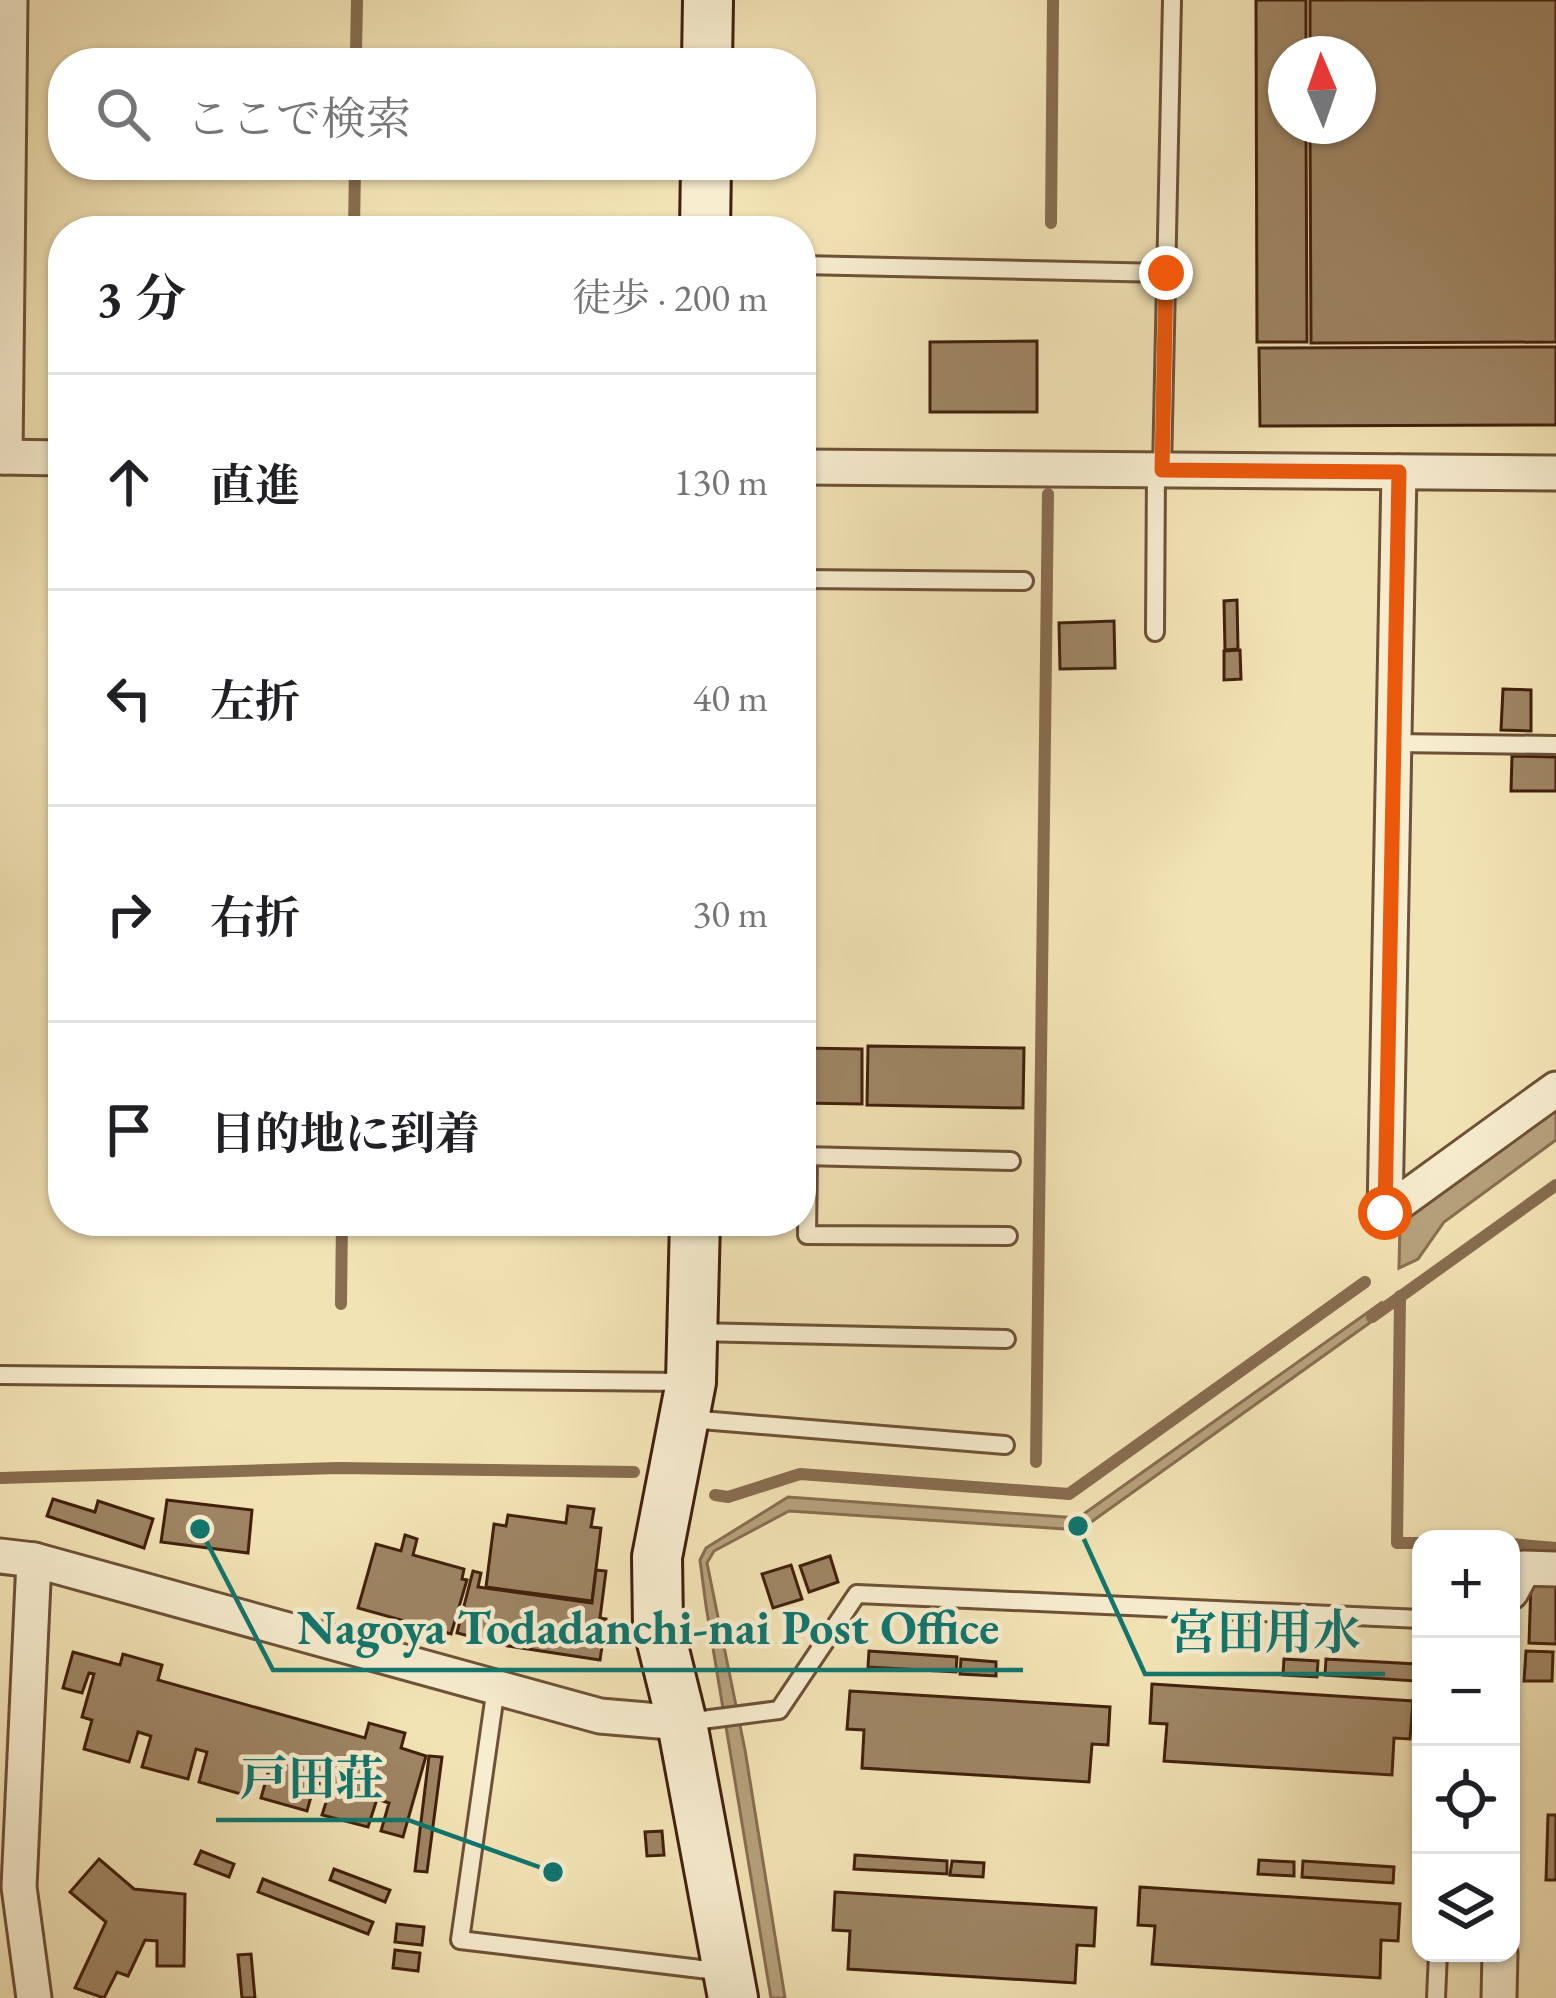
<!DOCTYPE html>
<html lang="ja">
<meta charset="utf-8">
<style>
body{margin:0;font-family:"EB Garamond","Noto Serif JP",serif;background:#f2f2f2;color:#202124}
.controls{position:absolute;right:36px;bottom:36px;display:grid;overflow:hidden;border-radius:24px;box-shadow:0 3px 9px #0004}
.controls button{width:108px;height:108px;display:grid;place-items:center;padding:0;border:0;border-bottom:3px solid #e0e0e0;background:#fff;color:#202124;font:60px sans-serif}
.compass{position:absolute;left:1268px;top:36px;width:108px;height:108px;border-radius:50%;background:#fff;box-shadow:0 3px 9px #0004;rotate:358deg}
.stop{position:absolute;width:36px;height:36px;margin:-27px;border:9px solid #ea580c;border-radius:50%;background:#fff}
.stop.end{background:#ea580c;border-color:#fff;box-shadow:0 3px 12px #0008}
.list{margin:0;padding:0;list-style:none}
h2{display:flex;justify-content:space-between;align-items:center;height:156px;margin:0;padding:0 48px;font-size:51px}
h2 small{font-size:39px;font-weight:400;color:#757577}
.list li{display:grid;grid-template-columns:78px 1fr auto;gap:36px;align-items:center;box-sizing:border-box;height:216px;padding:0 48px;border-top:3px solid #e0e0e0}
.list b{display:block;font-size:45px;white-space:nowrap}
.list em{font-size:39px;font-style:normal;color:#757577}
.icon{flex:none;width:66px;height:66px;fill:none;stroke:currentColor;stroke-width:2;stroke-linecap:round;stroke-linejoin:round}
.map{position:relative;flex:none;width:1556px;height:1998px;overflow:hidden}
.search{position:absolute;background:#fff;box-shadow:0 3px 9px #0004;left:48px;top:48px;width:768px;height:132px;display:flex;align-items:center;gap:30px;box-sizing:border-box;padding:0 42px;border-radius:48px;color:#757577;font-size:45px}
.panel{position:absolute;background:#fff;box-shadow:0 3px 9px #0004;left:48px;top:216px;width:768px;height:1020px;border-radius:48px}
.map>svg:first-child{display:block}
.water{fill:#b6a17c;stroke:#886d50;stroke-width:3}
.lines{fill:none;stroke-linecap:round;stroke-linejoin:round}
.stream{stroke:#886d50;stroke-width:12}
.building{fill:#9e8564;stroke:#42200d;stroke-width:3}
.lane-casing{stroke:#6e5137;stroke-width:22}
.street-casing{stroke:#6e5137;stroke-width:39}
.secondary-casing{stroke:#42200d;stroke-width:54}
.lane{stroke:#f7edcf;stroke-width:16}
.street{stroke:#f7edcf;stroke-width:33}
.secondary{stroke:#f7edcf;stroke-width:48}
.route{stroke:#ea580c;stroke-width:15}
.leader{fill:none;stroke:#0f766e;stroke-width:4.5}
.callout-dot{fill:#0f766e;stroke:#f7edcf;stroke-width:4.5}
.callout-label{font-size:48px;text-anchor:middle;font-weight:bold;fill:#0f766e;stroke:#f7edcf;stroke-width:9;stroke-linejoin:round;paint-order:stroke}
</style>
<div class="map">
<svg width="1556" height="1998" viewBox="0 0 1556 1998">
<rect width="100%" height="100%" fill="#f2e3b5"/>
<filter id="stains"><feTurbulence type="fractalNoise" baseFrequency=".00167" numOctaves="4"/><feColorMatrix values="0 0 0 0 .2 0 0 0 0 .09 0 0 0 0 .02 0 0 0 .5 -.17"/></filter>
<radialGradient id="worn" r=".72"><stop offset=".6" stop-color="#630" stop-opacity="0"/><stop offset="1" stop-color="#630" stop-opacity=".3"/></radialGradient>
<!-- water -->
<g class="water">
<polygon points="1556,1109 1556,1140 1444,1222 1418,1259 1399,1268 1400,1225 1425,1200"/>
<polygon points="1381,1303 1382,1314 1080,1530 789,1511 714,1551 707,1563 745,1750 785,1998 771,1998 706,1606 700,1560 706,1548 788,1497 1078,1518"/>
</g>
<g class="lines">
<!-- stream -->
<g class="stream">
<polyline points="356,52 357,0"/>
<polyline points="1051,223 1053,0"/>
<polyline points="354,231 355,165"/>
<polyline points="1400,1296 1397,1543 1421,1543"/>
<polyline points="341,1304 342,1221"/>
<polyline points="1372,1317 1556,1185"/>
<polyline points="1036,1462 1048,494"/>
<polyline points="0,1478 338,1468 634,1472"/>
<polyline points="715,1495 728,1497 800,1474 1069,1494 1365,1282"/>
<polyline points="1511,1544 1556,1548"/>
</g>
</g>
<!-- building -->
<g class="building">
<polygon points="1256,0 1306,0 1306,54 1286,54 1286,126 1306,126 1307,342 1257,342"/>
<polygon points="1310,0 1556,0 1556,342 1311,343 1310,126 1358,126 1358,54 1310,54"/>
<polygon points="1037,341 1037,412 930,412 930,342"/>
<polygon points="1556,347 1556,425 1260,426 1259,348"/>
<polygon points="1237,600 1238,649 1225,650 1224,601"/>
<polygon points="1114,621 1115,668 1060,669 1059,623"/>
<polygon points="1240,650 1241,679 1224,680 1224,651"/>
<polygon points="1503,689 1531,690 1531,731 1501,730"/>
<polygon points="1512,756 1556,757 1556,791 1511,791"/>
<polygon points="868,1046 1024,1048 1023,1108 867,1105"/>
<polygon points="801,1048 862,1049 862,1104 801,1103"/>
<polygon points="53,1499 95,1512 98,1501 153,1519 144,1548 47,1516"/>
<polygon points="167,1500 252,1510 248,1553 161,1542"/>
<polygon points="568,1506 594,1509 591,1527 601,1528 592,1601 486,1587 494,1524 506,1526 508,1515 566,1523"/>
<polygon points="405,1535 417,1539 413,1555 464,1569 462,1579 467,1580 451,1634 358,1608 376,1544 401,1551"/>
<polygon points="830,1556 838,1582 809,1592 800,1566"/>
<polygon points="791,1565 802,1599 773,1608 762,1574"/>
<polygon points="596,1570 606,1571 600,1618 606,1619 600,1660 508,1646 457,1633 473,1571 481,1573 478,1587 592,1603"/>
<polygon points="1531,1583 1556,1583 1556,1644 1529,1643"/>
<polygon points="869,1651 957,1657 956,1672 868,1667"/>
<polygon points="1526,1651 1553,1652 1552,1681 1524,1681"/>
<polygon points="73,1652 120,1665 123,1654 162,1665 158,1680 365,1738 369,1723 405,1733 401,1748 426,1756 403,1837 381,1831 389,1803 377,1799 368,1827 322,1815 331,1787 315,1782 307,1811 261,1798 269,1769 253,1765 244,1795 199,1782 207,1752 196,1749 188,1779 142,1767 151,1736 138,1732 129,1762 84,1749 92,1720 82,1717 94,1674 89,1673 82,1693 63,1688"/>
<polygon points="961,1659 996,1662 996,1676 960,1674"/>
<polygon points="1284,1659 1318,1661 1317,1677 1283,1675"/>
<polygon points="1326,1659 1416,1664 1415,1681 1325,1675"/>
<polygon points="1152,1684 1413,1701 1410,1739 1394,1738 1392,1775 1164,1761 1167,1724 1150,1723"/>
<polygon points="850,1691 1110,1707 1108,1745 1092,1744 1089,1782 862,1768 864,1730 847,1729"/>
<polygon points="429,1756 442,1757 427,1872 415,1871"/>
<polygon points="1548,1815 1556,1815 1556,1880 1546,1880"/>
<polygon points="662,1831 664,1855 647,1856 645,1832"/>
<polygon points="201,1851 234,1864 229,1877 195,1864"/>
<polygon points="855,1855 947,1861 947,1874 854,1869"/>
<polygon points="99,1859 134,1889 185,1894 184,1966 157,1966 157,1941 145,1940 128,1976 117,1972 104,1998 75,1988 106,1922 70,1892"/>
<polygon points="1259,1860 1294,1862 1294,1876 1258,1874"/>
<polygon points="952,1861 984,1863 983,1877 950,1875"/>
<polygon points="1303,1861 1394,1867 1393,1883 1302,1877"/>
<polygon points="334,1869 390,1890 385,1902 330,1880"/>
<polygon points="263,1879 373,1922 368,1934 258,1892"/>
<polygon points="1140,1887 1400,1904 1398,1941 1381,1940 1380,1978 1152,1964 1155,1926 1138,1925"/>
<polygon points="835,1892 1096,1908 1094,1946 1077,1945 1075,1983 848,1969 850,1931 833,1930"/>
<polygon points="397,1924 424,1927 422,1945 395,1942"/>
<polygon points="395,1950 420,1953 418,1971 393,1968"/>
<polygon points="251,1954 255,1998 242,1998 238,1955"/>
</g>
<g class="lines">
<defs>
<g id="lane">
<polyline points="801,265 1166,273"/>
<polyline points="1162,470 1172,0"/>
<polyline points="801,579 1024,581"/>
<polyline points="1155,632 1156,469"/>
<polyline points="1394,743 1556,745"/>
<polyline points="802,1156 1011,1161"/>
<polyline points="808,1156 807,1235 1008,1236"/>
<polyline points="695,1332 1006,1339"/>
<polyline points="0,1375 684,1382"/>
<polyline points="689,1419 1005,1445"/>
<polyline points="496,1687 460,1940 725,1972"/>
<polyline points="687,1722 779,1710 857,1594 1421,1619"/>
<polyline points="1436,1998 1438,1953"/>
</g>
<g id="street">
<polyline points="0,457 63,458"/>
<polyline points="5,457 10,0"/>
<polyline points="801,467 1556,473"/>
<polyline points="1399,472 1385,1213 1556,1089"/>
<polyline points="0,1556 34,1560 600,1716 682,1723"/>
<polyline points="34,1560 19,1887 34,1998"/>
<polyline points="1511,1592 1524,1568 1556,1569"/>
<polyline points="1499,1998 1500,1953"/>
</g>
<g id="secondary">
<polyline points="707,63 708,0"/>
<polyline points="705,231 706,165"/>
<polyline points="695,1221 691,1382 657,1557 658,1626 682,1723 733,1998"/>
</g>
</defs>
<!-- lane casing -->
<use href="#lane" class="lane-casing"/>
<!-- street casing -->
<use href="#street" class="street-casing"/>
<!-- secondary casing -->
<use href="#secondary" class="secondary-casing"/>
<!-- lane -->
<use href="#lane" class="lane"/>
<!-- street -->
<use href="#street" class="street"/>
<!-- secondary -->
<use href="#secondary" class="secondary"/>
</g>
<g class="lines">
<!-- route -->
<polyline class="route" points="1166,273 1162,470 1399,472 1385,1213"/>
</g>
<!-- callouts -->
<path class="leader" d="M200 1529L273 1670H1023M1078 1526L1145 1674H1385M553 1872L408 1820H216"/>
<g class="callout-dot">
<circle cx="200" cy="1529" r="12"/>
<circle cx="1078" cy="1526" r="12"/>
<circle cx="553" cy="1872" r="12"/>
</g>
<g class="callout-label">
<text x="648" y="1644">Nagoya Todadanchi-nai Post Office</text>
<text x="1265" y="1649">宮田用水</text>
<text x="312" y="1795">戸田荘</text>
</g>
<rect width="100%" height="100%" filter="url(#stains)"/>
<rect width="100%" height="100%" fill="url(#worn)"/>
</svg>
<div class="controls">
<button>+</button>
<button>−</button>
<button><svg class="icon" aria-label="locate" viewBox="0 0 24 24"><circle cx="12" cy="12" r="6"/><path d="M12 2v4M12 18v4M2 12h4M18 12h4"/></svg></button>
<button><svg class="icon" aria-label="layers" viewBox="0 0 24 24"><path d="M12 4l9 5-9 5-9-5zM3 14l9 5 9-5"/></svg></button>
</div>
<svg class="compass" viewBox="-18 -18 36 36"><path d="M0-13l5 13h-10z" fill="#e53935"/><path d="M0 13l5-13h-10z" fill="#757577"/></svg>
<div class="stop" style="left:1385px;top:1213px"></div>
<div class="stop end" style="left:1166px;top:273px"></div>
<div class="search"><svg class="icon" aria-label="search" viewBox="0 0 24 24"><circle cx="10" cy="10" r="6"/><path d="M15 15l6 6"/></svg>ここで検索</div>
<section class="panel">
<h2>3 分<small>徒歩 · 200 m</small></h2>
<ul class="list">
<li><svg class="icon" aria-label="ahead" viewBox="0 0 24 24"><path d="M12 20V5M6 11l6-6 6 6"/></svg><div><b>直進</b></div><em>130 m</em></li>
<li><svg class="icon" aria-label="left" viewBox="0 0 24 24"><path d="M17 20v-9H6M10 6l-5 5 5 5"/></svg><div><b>左折</b></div><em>40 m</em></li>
<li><svg class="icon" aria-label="right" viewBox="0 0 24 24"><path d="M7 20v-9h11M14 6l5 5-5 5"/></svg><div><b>右折</b></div><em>30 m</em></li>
<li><svg class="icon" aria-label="arrive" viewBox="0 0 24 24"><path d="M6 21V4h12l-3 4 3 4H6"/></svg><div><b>目的地に到着</b></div></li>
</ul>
</section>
</div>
